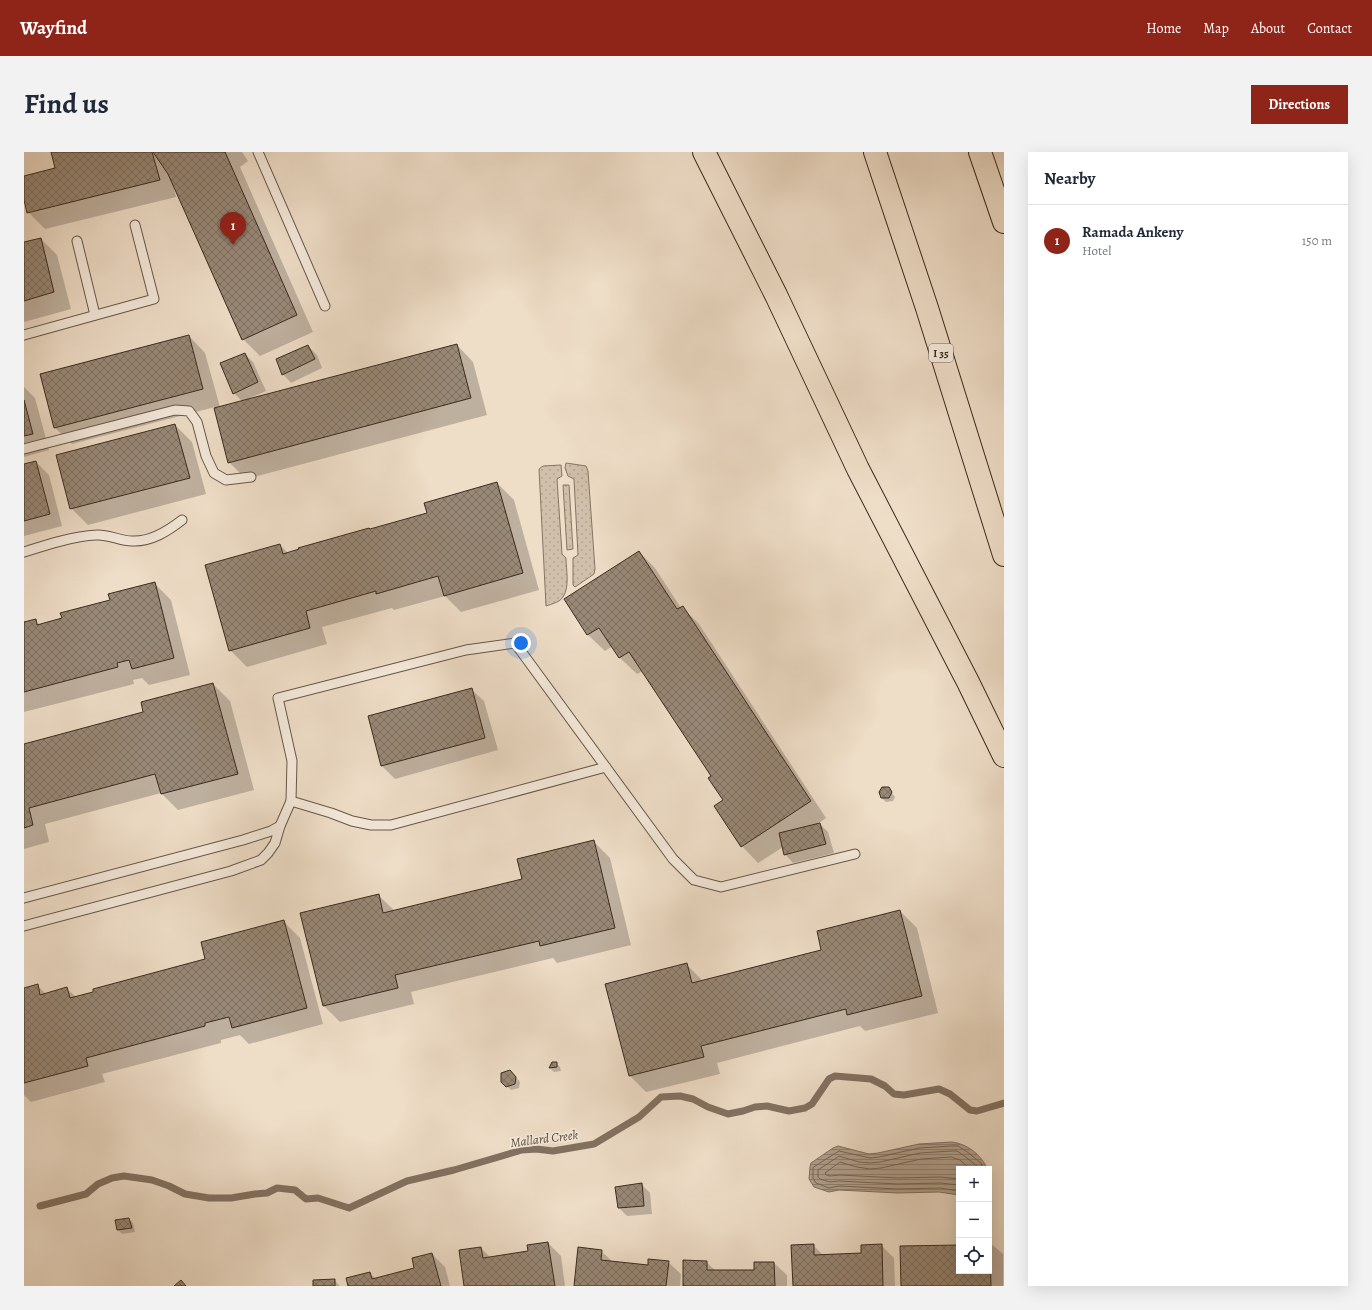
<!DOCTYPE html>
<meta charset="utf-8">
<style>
body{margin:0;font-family:Alegreya,serif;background:#f2f2f3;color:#1f2937}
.controls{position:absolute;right:12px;bottom:12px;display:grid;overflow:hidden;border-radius:0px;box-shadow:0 4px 16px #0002}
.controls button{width:36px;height:36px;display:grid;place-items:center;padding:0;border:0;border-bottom:1px solid #e0e1e3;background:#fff;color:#1f2937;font:20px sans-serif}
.you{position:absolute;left:497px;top:491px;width:14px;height:14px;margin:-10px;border:3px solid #fff;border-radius:50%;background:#1a73e8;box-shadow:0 0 0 6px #1a73e833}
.badge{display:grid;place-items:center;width:26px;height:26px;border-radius:50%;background:#8f2418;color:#fff;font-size:13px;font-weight:700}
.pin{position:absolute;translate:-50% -33px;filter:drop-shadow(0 1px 2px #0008)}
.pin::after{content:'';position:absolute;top:21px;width:14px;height:12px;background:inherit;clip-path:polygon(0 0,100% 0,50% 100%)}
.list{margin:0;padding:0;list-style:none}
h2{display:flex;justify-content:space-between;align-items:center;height:52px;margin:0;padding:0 16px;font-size:17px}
h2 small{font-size:13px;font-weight:400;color:#747a83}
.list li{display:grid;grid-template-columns:26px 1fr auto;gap:12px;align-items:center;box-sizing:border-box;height:72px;padding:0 16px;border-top:1px solid #e0e1e3}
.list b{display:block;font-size:15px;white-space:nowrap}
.list p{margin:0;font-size:13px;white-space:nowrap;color:#747a83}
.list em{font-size:13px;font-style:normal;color:#747a83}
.icon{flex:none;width:22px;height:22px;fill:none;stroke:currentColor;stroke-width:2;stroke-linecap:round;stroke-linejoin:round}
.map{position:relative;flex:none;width:980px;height:1134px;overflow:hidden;border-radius:0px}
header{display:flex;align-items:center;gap:24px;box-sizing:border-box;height:56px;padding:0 20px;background:#8f2418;color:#fff}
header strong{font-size:19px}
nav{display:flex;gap:22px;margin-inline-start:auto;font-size:14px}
.intro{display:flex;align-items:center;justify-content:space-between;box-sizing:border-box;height:96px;padding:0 24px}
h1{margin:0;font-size:28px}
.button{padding:10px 18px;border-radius:0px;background:#8f2418;color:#fff;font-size:14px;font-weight:700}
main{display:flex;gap:24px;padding:0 24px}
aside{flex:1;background:#fff;border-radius:0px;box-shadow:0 4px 16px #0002}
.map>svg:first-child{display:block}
.garden{fill:url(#garden-dots);stroke:#867564}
.water{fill:url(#water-rules);stroke:#827161}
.shadow{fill:#0003}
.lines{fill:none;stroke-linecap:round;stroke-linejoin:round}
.shore{stroke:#766656;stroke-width:1}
.stream{stroke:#827161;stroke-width:7}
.building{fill:url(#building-cross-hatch);stroke:#3b2b1e}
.service-casing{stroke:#685848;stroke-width:11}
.motorway-casing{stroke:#3b2b1e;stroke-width:24}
.service{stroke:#f4e9db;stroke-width:9}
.motorway{stroke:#eeddc7;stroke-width:22}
.labels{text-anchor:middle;stroke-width:3.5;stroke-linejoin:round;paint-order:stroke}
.shield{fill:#f4e9db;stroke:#726457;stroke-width:1}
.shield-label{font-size:11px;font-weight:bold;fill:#3b2b1e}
.water-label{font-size:13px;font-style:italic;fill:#5e4e40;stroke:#f4e9db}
</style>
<header>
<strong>Wayfind</strong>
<nav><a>Home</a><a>Map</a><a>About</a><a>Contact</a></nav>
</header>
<div class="intro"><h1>Find us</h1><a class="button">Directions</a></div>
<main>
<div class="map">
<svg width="980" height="1134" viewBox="0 0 980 1134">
<defs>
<pattern id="garden-dots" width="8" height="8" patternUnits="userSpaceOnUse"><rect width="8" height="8" fill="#d0bfaa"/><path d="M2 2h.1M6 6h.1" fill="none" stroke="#b4a492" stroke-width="1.8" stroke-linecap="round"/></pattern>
<pattern id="water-rules" width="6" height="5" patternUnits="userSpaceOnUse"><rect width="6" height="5" fill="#b1a08e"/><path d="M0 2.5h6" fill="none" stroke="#918373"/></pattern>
<pattern id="building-cross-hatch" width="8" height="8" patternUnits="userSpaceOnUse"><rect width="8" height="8" fill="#988876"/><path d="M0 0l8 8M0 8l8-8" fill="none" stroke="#7d6f60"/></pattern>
</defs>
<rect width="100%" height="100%" fill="#eeddc7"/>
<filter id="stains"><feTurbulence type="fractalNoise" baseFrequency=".005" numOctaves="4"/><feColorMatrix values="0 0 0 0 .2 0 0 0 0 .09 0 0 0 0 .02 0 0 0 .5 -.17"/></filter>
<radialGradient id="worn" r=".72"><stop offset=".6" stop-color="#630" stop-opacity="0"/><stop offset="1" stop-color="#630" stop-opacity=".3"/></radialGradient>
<!-- garden -->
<g class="garden">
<polygon points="542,311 562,314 564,319 571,417 570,422 551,435 549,433 549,406 554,403 550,327 544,324 541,316"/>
<path d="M537,313L538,324L533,327L538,402L542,406C542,417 546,435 539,445C536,450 528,452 522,454L515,317L519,314Z"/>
<polygon points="539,333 545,333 549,397 543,398"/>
</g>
<!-- water -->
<path class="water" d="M927,990C942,991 958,1003 963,1017H935V1043L915,1040L874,1041L815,1038L805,1040L790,1035L785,1027L786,1015L787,1011L809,996L814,994L845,1002L854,1001L895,992Z"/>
<!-- shadow -->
<g class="shadow">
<polygon points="28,0 218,0 224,9 216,15 289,180 236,204 219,187 150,32 149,33 152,45 21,77 4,60 0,44 0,25 32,16"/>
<polygon points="17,87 33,103 47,157 0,170 0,91"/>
<polygon points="165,184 181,201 196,255 218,249 210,241 221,202 229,210 242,239 226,246 226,247 433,193 449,210 463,263 222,327 205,310 191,255 48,292 31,276"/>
<polygon points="284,194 293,203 298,216 267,231 259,222"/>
<polygon points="0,235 11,246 25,298 0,305"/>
<polygon points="151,273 168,290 182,342 64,373 47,356"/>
<polygon points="12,310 25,323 38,374 0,384 0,313"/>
<polygon points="473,331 490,348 515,438 437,460 421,444 370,458 368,456 298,475 303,492 223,515 206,498 256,393 264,401 404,362"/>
<polygon points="615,400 631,416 657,456 658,455 675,472 802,666 795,671 804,680 810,701 769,711 761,702 759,695 734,711 718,694 700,649 688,624 619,519 613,522 596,506 589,494 581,499 564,483 541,448"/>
<polygon points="130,431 147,448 166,523 125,533 118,526 109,528 110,532 0,560 0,471 11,468 16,473 39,467"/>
<polygon points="189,532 206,549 230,638 154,658 137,641 21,672 25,690 0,697 0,593 120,561"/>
<polygon points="447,537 460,549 474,598 371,627 358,614 345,565"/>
<polygon points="864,636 871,645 869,649 862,650 858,646"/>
<polygon points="570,690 586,706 607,793 533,811 529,806 387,840 390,852 316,870 300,854 354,743 371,759 499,728"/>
<polygon points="876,759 893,776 914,861 841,879 836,874 693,911 696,922 622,940 606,924 663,813 679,829 799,799"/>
<polygon points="259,769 276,786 299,872 225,892 216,883 197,888 197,891 78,922 81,930 7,950 0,943 0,837 13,833 22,842 43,837 52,845 183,808"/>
<polygon points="532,911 536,915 537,919 530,920 526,916"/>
<polygon points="490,923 496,930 495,936 487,938 478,929"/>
<polygon points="617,1032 626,1041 628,1062 603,1064 595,1056 592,1036"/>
<polygon points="105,1067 109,1071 111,1080 98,1082 94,1078"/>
<polygon points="965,1090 979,1102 979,1134 878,1134 935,1094 935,1119 965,1119"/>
<polygon points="524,1091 537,1104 541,1134 442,1134 457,1096 467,1106 505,1100"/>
<polygon points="789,1093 800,1104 838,1102 857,1093 870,1106 871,1134 770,1134"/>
<polygon points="577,1099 589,1110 624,1114 644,1110 657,1122 656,1134 551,1134"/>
<polygon points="408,1102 421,1115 426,1134 325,1134 346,1121 352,1127 392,1117"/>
<polygon points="682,1110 692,1119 731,1119 731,1111 750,1111 763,1123 763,1134 660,1134"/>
<polygon points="310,1128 316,1134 290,1134"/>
</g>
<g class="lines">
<!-- shore -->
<g class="shore">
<polyline points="935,1027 916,1025 874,1026 816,1023 806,1024 802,1023 801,1021 816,1010 833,1015 846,1017 857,1016 897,1007 927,1005 936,1008 946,1017"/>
<polyline points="935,1033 916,1031 874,1032 815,1029 806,1030 796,1027 794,1025 794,1018 815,1004 835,1010 846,1011 856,1010 896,1001 927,999 933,999 939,1003 953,1014 954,1017"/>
<polyline points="935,1039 916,1036 874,1037 815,1034 805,1036 792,1031 789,1026 789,1016 791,1014 815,999 846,1006 855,1005 895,996 927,994 934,994 942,999 957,1011 959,1017"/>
</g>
<!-- stream -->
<polyline class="stream" points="16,1054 62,1042 74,1032 88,1026 100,1024 128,1028 145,1034 161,1042 185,1046 207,1046 231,1042 243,1041 253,1036 271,1038 282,1047 294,1046 325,1056 383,1029 430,1018 498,998 512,997 529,999 570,992 615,965 637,945 656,944 669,947 684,955 704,962 719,959 731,955 743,954 765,959 781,956 788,952 805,927 811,924 847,927 861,934 870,942 880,943 915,937 926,942 946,958 953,959 980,951"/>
</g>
<!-- building -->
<g class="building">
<polygon points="27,0 128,0 136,28 3,61 0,48 0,24 31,16"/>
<polygon points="129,0 201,0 273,163 218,188 144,22"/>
<polygon points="17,86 30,140 0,149 0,90"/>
<polygon points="165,183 179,237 30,276 16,222"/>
<polygon points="433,192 447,246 204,311 190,256"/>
<polygon points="284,193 291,207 258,223 252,207"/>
<polygon points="221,201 234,230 209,242 196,211"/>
<polygon points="0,248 9,282 0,284"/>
<polygon points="151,272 166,326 46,357 32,303"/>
<polygon points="12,309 26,362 0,369 0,312"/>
<polygon points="473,330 499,421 420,444 414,424 352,442 352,439 282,459 286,476 205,499 181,413 256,392 259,402 275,397 274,396 345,376 346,377 403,361 400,351"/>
<polygon points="615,399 653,457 659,454 787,649 717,695 690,654 699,648 684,626 687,624 605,500 595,506 575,476 563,483 540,447"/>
<polygon points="131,430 150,506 108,517 105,508 93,511 94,515 0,540 0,470 12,467 13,473 38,466 36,461 86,448 84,442"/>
<polygon points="189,531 214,622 137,642 131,622 5,656 9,673 0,676 0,592 119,560 117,550"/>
<polygon points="448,536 461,586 357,614 344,564"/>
<polygon points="858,635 865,635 868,640 865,646 857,646 855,640"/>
<polygon points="796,671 802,692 760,703 755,681"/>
<polygon points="570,688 591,776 516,794 515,789 371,823 374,836 299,854 276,761 355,742 359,761 498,727 493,707"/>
<polygon points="876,758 898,844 823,863 822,857 677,894 680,905 605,924 581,832 663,811 668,831 797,798 793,779"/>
<polygon points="260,768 283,856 208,876 205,865 181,871 181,874 62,906 64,914 0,931 0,836 14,832 16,843 43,835 46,846 69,840 69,837 181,807 177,790"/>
<polygon points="528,910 533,910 533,915 525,916"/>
<polygon points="486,918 492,925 491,932 482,935 477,930 477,921"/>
<polygon points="618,1031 620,1054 594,1056 591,1035"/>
<polygon points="105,1066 108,1076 93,1078 91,1068"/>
<polygon points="965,1089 966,1089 967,1134 877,1134 876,1094 935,1093 935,1119 965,1119"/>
<polygon points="524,1090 531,1134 440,1134 435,1098 457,1095 459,1106 504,1099 503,1093"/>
<polygon points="790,1092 790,1103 837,1101 837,1093 858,1092 859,1134 769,1134 767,1093"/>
<polygon points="554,1095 578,1098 577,1108 624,1113 624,1107 645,1109 642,1134 550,1134"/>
<polygon points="408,1101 417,1134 324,1134 322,1126 346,1120 348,1127 390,1116 388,1106"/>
<polygon points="659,1108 683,1109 683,1118 730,1118 730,1110 750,1110 751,1134 659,1134"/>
<polygon points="311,1127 311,1134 289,1134 289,1128"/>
<polygon points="157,1128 162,1134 150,1134"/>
</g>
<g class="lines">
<defs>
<g id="service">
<polyline points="234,0 301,154"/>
<polyline points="53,89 71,163"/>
<polyline points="0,183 130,147 111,73"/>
<polyline points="0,297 151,258 165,259 173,270 182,304 190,321 202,328 227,325"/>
<path d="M0,400C22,393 50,384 72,383C84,382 96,389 108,389C127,390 144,379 158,368"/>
<polyline points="582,615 367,673 347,673 328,669 307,661 267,649 268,609 254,546 442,498 491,491 649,707 670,728 697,735 831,702"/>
<polyline points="0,746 219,688 247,679 256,674"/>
<polyline points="0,774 207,719 237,708 244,701 251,691 256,674 267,649"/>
</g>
<g id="motorway">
<polyline points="680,0 752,143 834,317 944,530 980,604"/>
<polyline points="851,0 903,156 980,403"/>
<polyline points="956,0 980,70"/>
</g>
</defs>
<!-- service casing -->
<use href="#service" class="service-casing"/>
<!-- motorway casing -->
<use href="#motorway" class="motorway-casing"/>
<!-- service -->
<use href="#service" class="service"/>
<!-- motorway -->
<use href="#motorway" class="motorway"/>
</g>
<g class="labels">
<!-- shield labels -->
<rect class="shield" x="905" y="192" width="24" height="18" rx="3"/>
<g class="shield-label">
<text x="917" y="205">I 35</text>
</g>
<!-- water labels -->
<g class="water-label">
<text transform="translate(520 986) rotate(-7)" y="5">Mallard Creek</text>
</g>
</g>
<rect width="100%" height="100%" filter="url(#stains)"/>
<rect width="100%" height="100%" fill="url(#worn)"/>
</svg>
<div class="controls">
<button>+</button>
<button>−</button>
<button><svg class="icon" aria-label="locate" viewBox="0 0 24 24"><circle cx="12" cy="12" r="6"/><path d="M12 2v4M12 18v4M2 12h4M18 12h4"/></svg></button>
</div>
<div class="you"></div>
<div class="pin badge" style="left:209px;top:93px">1</div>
</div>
<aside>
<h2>Nearby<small></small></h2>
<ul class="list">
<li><span class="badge">1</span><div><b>Ramada Ankeny</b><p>Hotel</p></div><em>150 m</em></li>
</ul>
</aside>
</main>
